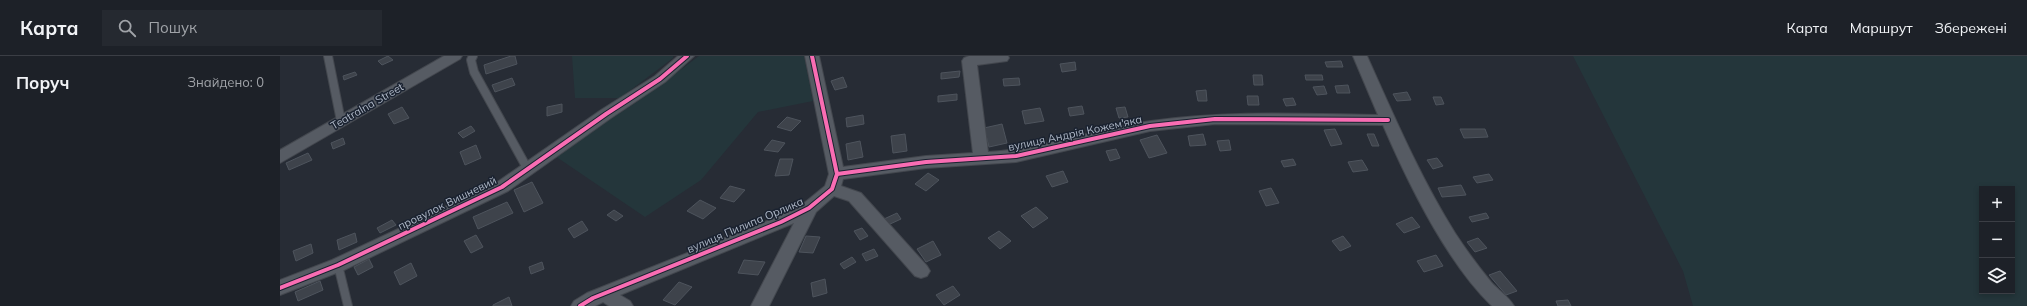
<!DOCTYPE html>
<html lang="uk">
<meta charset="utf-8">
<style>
body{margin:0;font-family:Mulish,sans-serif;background:#252930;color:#f1f3f6}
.controls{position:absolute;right:12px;bottom:12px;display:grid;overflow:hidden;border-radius:0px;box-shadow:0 2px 6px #0003}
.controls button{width:36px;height:36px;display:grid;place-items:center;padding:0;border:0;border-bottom:1px solid #3b3e45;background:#1d2128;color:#f1f3f6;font:20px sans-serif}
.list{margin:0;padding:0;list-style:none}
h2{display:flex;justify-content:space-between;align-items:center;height:52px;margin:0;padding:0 16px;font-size:17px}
h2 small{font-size:13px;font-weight:400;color:#a0a3a8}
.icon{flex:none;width:22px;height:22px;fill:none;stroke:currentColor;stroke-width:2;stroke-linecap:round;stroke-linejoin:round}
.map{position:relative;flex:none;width:1747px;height:250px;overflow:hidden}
header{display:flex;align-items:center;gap:24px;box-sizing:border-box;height:56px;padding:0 20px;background:#1d2128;border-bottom:1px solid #3b3e45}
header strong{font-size:19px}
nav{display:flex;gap:22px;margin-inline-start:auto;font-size:14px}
.search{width:280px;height:36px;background:#252930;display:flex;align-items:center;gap:10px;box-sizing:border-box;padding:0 14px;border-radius:0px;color:#a0a3a8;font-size:15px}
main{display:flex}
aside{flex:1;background:#1d2128}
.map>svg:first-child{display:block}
.green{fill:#24363b;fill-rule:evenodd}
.building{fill:#3e434b;stroke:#4e545d}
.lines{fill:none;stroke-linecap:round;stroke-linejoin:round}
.service-casing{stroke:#43474e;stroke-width:10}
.minor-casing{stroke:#43474e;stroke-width:2}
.service{stroke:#565b63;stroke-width:8}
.minor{fill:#565b63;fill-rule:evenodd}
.cycleway-casing{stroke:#1a2230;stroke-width:6}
.cycleway{stroke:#f96db3;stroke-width:4}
.labels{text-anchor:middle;stroke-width:3;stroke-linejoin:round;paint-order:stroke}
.street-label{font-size:11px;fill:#afb8c7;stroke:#1a2230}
</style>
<header>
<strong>Карта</strong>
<div class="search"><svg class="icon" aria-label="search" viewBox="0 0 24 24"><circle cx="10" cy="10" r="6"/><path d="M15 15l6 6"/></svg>Пошук</div>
<nav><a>Карта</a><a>Маршрут</a><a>Збережені</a></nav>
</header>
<main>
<aside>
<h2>Поруч<small>Знайдено: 0</small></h2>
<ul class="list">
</ul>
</aside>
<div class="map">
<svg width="1747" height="250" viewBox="0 0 1747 250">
<rect width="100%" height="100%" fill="#272c35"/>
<!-- green -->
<g class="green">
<polygon points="292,0 393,0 393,2 340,42 295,42"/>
<polygon points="419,0 524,0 533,45 478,56 421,124 365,161 275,100 367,39"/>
<path d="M1293,0H1747V250H1413L1403,215ZM1702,133H1732V235H1702Z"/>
</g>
<!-- building -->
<g class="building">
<polygon points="108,0 113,4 102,9 98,5"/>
<polygon points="231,0 235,0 237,8 206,18 204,9"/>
<polygon points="1061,5 1063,11 1047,11 1045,6"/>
<polygon points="795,6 796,14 782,16 780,8"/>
<polygon points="680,15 679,21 661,23 661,17"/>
<polygon points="75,16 77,19 64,24 63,20"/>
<polygon points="973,19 982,19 983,29 974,29"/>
<polygon points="1025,19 1042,19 1043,24 1026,24"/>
<polygon points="563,21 567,31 555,34 551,25"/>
<polygon points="232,22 235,29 215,36 212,29"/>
<polygon points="739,22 740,29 724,30 723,23"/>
<polygon points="1068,29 1070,37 1057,37 1055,30"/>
<polygon points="1044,30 1047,38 1037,39 1033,31"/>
<polygon points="926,34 927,45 918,45 916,35"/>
<polygon points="1127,36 1131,44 1117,45 1113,38"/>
<polygon points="677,38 677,44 658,46 658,40"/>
<polygon points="967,40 978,40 979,49 968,49"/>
<polygon points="1153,41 1161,41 1164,48 1156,49"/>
<polygon points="1013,42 1016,49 1006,50 1003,43"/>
<polygon points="282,48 282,56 267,60 267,51"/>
<polygon points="802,50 804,58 790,60 788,52"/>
<polygon points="122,51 129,62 114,68 108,58"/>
<polygon points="845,51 848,61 839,62 836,52"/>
<polygon points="760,52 764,65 745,68 742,55"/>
<polygon points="583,59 584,68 567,71 566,62"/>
<polygon points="507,61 521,65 511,75 497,71"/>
<polygon points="722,68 727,87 709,91 704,72"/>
<polygon points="191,70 195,75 183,82 178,77"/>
<polygon points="1055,73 1062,88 1051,90 1044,74"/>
<polygon points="1180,73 1205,73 1208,81 1184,82"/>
<polygon points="625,78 627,95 613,97 611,80"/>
<polygon points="923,78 926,89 910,90 908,80"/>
<polygon points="1087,78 1094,78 1099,90 1092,90"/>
<polygon points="877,79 887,97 869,102 860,84"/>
<polygon points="63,82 65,88 53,93 51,87"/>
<polygon points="492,84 505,87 498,96 484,94"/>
<polygon points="949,84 951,94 940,95 937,85"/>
<polygon points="580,85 583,101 568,104 566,88"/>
<polygon points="196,89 201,102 185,109 180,96"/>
<polygon points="836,93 840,102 830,105 826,95"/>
<polygon points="28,97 32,104 9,114 6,107"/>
<polygon points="1157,102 1163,110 1153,113 1147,104"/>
<polygon points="500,103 513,103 509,119 495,120"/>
<polygon points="1013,103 1016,109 1004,111 1001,105"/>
<polygon points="1082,104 1088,114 1073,116 1068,106"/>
<polygon points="783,115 788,126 772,131 766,120"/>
<polygon points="648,117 659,124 646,135 635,128"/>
<polygon points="1209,118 1213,124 1197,127 1193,121"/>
<polygon points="252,126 263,147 244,156 234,134"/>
<polygon points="1181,129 1186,139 1162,141 1158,132"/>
<polygon points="450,130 465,134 454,146 440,142"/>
<polygon points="991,132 999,147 986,150 979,135"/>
<polygon points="420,144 436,152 423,163 407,155"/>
<polygon points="227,146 233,157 198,173 193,161"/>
<polygon points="756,151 768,162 753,172 741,160"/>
<polygon points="334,154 343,160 336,165 327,159"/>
<polygon points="617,157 621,163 608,169 604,163"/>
<polygon points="1206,157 1209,162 1192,166 1189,161"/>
<polygon points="1132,161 1140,171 1124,177 1116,168"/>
<polygon points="112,164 116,169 100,177 97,172"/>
<polygon points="302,165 308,174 294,182 288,173"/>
<polygon points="582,172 588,180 580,184 574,175"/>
<polygon points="719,175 731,185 720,193 708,182"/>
<polygon points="75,177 77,186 59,194 57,184"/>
<polygon points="196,179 203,191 191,197 184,185"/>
<polygon points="526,180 540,181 533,197 519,196"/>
<polygon points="1063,180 1071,190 1060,195 1052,185"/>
<polygon points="1198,182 1207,192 1195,196 1187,186"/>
<polygon points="653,185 661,199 646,206 637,193"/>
<polygon points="31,188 33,197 16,205 13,195"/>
<polygon points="594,193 598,200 586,205 582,198"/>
<polygon points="1156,199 1163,210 1144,216 1137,205"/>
<polygon points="572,201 576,206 564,213 560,208"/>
<polygon points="89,203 93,211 78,219 74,211"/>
<polygon points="464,204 485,206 478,219 458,217"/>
<polygon points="262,206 264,213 251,218 249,211"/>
<polygon points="131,207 137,220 120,229 114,216"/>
<polygon points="1220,215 1237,235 1226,239 1209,219"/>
<polygon points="545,223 547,237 533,241 531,227"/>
<polygon points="40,225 43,234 18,245 15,236"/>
<polygon points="399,226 412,231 395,249 383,244"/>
<polygon points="673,230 680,239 664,249 656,239"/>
<polygon points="229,241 232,250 213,250 213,249"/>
<polygon points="1288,244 1291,250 1278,250 1276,245"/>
</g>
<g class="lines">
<defs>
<g id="service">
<polyline points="48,0 61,65"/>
<polyline points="193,0 191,4 194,16 247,112"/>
<polyline points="58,209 68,250"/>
</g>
<g id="minor">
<polygon points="164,0 182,0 180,3 0,107 0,94"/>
<polygon points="398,0 414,0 385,26 331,62 228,135 64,214 0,239 0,224 52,204 216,127 321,54 375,20"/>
<path d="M525,0H539L563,111L646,100L693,97L682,5L684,2L689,0H728L729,2L727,5L697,9L708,96C764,93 816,72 871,65C947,54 1023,58 1098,59L1073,0H1087C1114,60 1140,121 1175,177C1186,194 1198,210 1211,226C1218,234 1229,241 1234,250H1212C1167,207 1128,127 1103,69L935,68L870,75L736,106L646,112L563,123L561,130L581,137L647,210L650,215L647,220L641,222L635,220L569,145L554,140L536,156L489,250H471L514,167L340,239L350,245L353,250H329L323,246L315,250H291L294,245L307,237L495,162L523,148L545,130L549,118Z"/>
</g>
</defs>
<!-- service casing -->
<use href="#service" class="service-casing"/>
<!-- minor casing -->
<use href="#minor" class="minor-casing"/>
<!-- service -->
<use href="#service" class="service"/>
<!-- minor -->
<use href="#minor" class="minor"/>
<defs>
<g id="cycleway">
<polyline points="557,118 646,106 736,100 870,70 935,63 1108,64"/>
<polyline points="0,232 58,209 222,131 326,58 380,23 407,0"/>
<polyline points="300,250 313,242 501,166 529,152 552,133 557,118 532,0"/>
</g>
</defs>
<!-- cycleway casing -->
<use href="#cycleway" class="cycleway-casing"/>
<!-- cycleway -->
<use href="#cycleway" class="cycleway"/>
</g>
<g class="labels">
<!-- street labels -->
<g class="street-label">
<text transform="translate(87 50) rotate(-30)" y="4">Teatralna Street</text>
<text transform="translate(795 77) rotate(-12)" y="4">вулиця Андрія Кожем'яка</text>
<text transform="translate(167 147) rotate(-26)" y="4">провулок Вишневий</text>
<text transform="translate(465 169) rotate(-23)" y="4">вулиця Пилипа Орлика</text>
</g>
</g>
</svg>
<div class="controls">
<button>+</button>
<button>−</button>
<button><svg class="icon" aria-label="layers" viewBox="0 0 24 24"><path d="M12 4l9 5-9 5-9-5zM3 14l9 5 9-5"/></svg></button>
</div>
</div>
</main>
